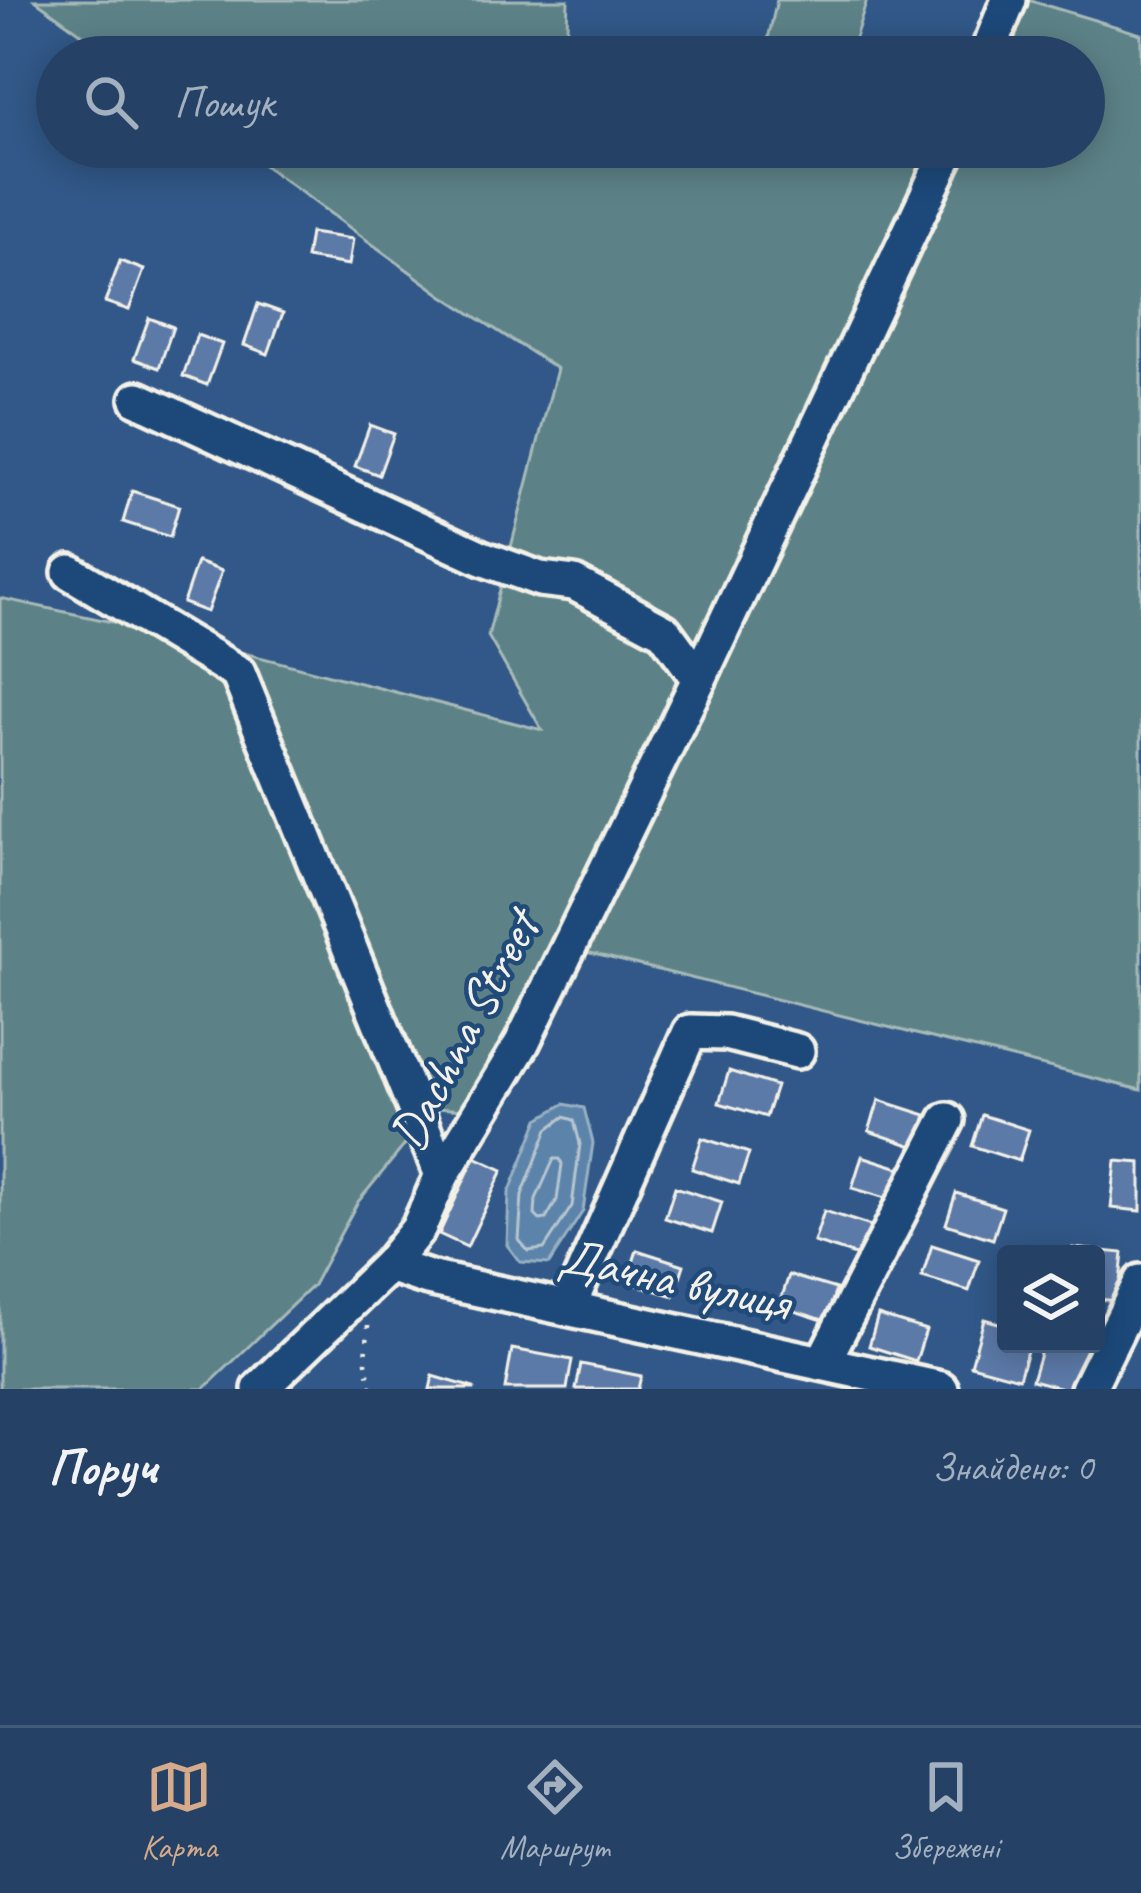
<!DOCTYPE html>
<html lang="uk">
<meta charset="utf-8">
<style>
body{margin:0;font-family:Caveat,sans-serif;background:#2d496c;color:#f1f3f6}
.controls{position:absolute;right:36px;bottom:36px;display:grid;overflow:hidden;border-radius:12px;box-shadow:0 6px 30px #0003}
.controls button{width:108px;height:108px;display:grid;place-items:center;padding:0;border:0;border-bottom:3px solid #425b7a;background:#254266;color:#f1f3f6;font:60px sans-serif}
.list{margin:0;padding:0;list-style:none}
h2{display:flex;justify-content:space-between;align-items:center;height:156px;margin:0;padding:0 48px;font-size:51px}
h2 small{font-size:39px;font-weight:400;color:#a3b0bf}
.icon{flex:none;width:66px;height:66px;fill:none;stroke:currentColor;stroke-width:2;stroke-linecap:round;stroke-linejoin:round}
.map{position:relative;flex:none;width:1141px;height:1389px;overflow:hidden}
.search{position:absolute;background:#254266;box-shadow:0 6px 30px #0003;left:36px;right:36px;top:36px;height:132px;display:flex;align-items:center;gap:30px;box-sizing:border-box;padding:0 42px;border-radius:66px;color:#a3b0bf;font-size:45px}
.sheet{height:336px;background:#254266}
nav{display:flex;justify-content:space-around;align-items:center;box-sizing:border-box;height:168px;border-top:3px solid #425b7a;background:#254266;font-size:33px;color:#a3b0bf}
nav a{display:grid;justify-items:center;gap:6px}
nav .on{color:#d6ab8b}
.map>svg:first-child{display:block}
.green{fill:#5c8287;stroke:#a8bab8;stroke-width:3}
.water{fill:#5b84aa;stroke:#98b0c3;stroke-width:3}
.lines{fill:none;stroke-linecap:round;stroke-linejoin:round}
.shore{stroke:#b7c5cf;stroke-width:3}
.building{fill:#5c7aa8;stroke:#f4f1e8;stroke-width:3}
.minor-casing{stroke:#f4f1e8;stroke-width:42}
.path{stroke:#f4f1e8;stroke-width:4.5;stroke-dasharray:3 9;stroke-linecap:butt}
.minor{stroke:#1f4a7a;stroke-width:33}
.labels{text-anchor:middle;stroke-width:9;stroke-linejoin:round;paint-order:stroke}
.street-label{font-size:51px;fill:#f4f1e8;stroke:#1f4a7a}
</style>
<div class="map">
<svg width="1141" height="1389" viewBox="0 0 1141 1389">
<rect width="100%" height="100%" fill="#315888"/>
<filter id="ink" filterUnits="userSpaceOnUse"><feTurbulence type="fractalNoise" baseFrequency=".00833" numOctaves="2"/><feDisplacementMap in="SourceGraphic" scale="24" xChannelSelector="R" yChannelSelector="G"/><feConvolveMatrix kernelMatrix="1 2 1 2 8 2 1 2 1" color-interpolation-filters="sRGB"/></filter>
<g filter="url(#ink)">
<!-- green -->
<g class="green">
<polygon points="35,0 568,0 566,57 114,57"/>
<polygon points="777,0 867,0 849,57 626,57 768,39"/>
<polygon points="1028,0 1141,34 1141,1090 550,943 466,1110 435,1108 357,1203 313,1285 204,1389 0,1389 0,598 178,636 542,730 488,636 557,369 442,295 239,147 818,147 810,170 944,160 951,147 1084,147 1084,57 998,57"/>
</g>
<!-- water -->
<polygon class="water" points="564,1104 584,1108 593,1143 583,1211 549,1264 520,1262 507,1245 509,1193 539,1119"/>
<g class="lines">
<!-- shore -->
<g class="shore">
<polygon points="564,1117 574,1120 580,1144 572,1206 544,1249 528,1251 519,1240 522,1195 548,1129"/>
<polygon points="554,1159 560,1159 562,1164 557,1200 546,1219 540,1220 535,1215 536,1199"/>
</g>
</g>
<!-- building -->
<g class="building">
<polygon points="310,233 353,239 349,265 306,258"/>
<polygon points="120,261 144,270 129,310 105,302"/>
<polygon points="258,304 283,313 268,354 244,345"/>
<polygon points="149,318 173,327 159,368 134,359"/>
<polygon points="197,335 222,344 207,385 183,376"/>
<polygon points="370,425 394,434 379,475 355,466"/>
<polygon points="132,491 179,506 170,537 123,522"/>
<polygon points="197,562 222,571 207,612 183,603"/>
<polygon points="729,1071 776,1086 766,1117 719,1103"/>
<polygon points="879,1100 926,1115 916,1147 869,1131"/>
<polygon points="982,1115 1029,1130 1019,1161 972,1146"/>
<polygon points="702,1138 749,1153 739,1184 692,1169"/>
<polygon points="862,1156 909,1171 899,1202 852,1188"/>
<polygon points="475,1157 503,1170 467,1247 439,1234"/>
<polygon points="1116,1161 1141,1163 1141,1211 1111,1208"/>
<polygon points="675,1187 722,1202 712,1233 665,1218"/>
<polygon points="956,1193 1003,1208 993,1239 946,1224"/>
<polygon points="824,1211 871,1226 862,1257 814,1242"/>
<polygon points="932,1245 979,1260 969,1291 922,1277"/>
<polygon points="1073,1248 1123,1253 1118,1301 1096,1299 1096,1254 1073,1254"/>
<polygon points="637,1250 684,1265 674,1296 627,1282"/>
<polygon points="789,1275 836,1289 826,1321 779,1306"/>
<polygon points="878,1315 926,1330 916,1361 869,1346"/>
<polygon points="984,1319 1006,1325 1006,1344 1029,1344 1019,1378 971,1365"/>
<polygon points="1043,1344 1081,1344 1093,1347 1081,1389 1066,1389 1032,1380"/>
<polygon points="512,1349 572,1360 567,1389 505,1389"/>
<polygon points="581,1364 641,1376 638,1389 576,1389"/>
<polygon points="433,1376 474,1388 474,1389 430,1389"/>
</g>
<g class="lines">
<defs>
<g id="minor">
<polyline points="986,57 1009,0"/>
<polyline points="138,399 482,558 540,579 574,583 664,631 699,679"/>
<polyline points="70,572 238,673 442,1175"/>
<polyline points="389,1265 428,1278 941,1389"/>
<polyline points="568,1308 690,1032 726,1033 797,1051"/>
<polyline points="823,1362 947,1120"/>
<polyline points="260,1389 389,1265 418,1229 442,1175 522,1043 699,679 950,147"/>
<polyline points="1088,1389 1141,1282"/>
</g>
</defs>
<!-- minor casing -->
<use href="#minor" class="minor-casing"/>
<!-- path -->
<polyline class="path" points="368,1325 366,1362 371,1389"/>
<!-- minor -->
<use href="#minor" class="minor"/>
</g>
</g>
<g class="labels">
<!-- street labels -->
<g class="street-label">
<text transform="translate(463 1030) rotate(-62)" y="18">Dachna Street</text>
<text transform="translate(675 1278) rotate(12)" y="18">Дачна вулиця</text>
</g>
</g>
</svg>
<div class="controls">
<button><svg class="icon" aria-label="layers" viewBox="0 0 24 24"><path d="M12 4l9 5-9 5-9-5zM3 14l9 5 9-5"/></svg></button>
</div>
<div class="search"><svg class="icon" aria-label="search" viewBox="0 0 24 24"><circle cx="10" cy="10" r="6"/><path d="M15 15l6 6"/></svg>Пошук</div>
</div>
<section class="sheet">
<h2>Поруч<small>Знайдено: 0</small></h2>
<ul class="list">
</ul>
</section>
<nav>
<a class="on"><svg class="icon" aria-label="map" viewBox="0 0 24 24"><path d="M3 6l6-2 6 2 6-2v14l-6 2-6-2-6 2zM9 4v14M15 6v14"/></svg>Карта</a>
<a><svg class="icon" aria-label="directions" viewBox="0 0 24 24"><path d="M12 3l9 9-9 9-9-9zM9 14v-3h6M13 9l2 2-2 2"/></svg>Маршрут</a>
<a><svg class="icon" aria-label="saved" viewBox="0 0 24 24"><path d="M7 4h10v16l-5-4-5 4z"/></svg>Збережені</a>
</nav>
